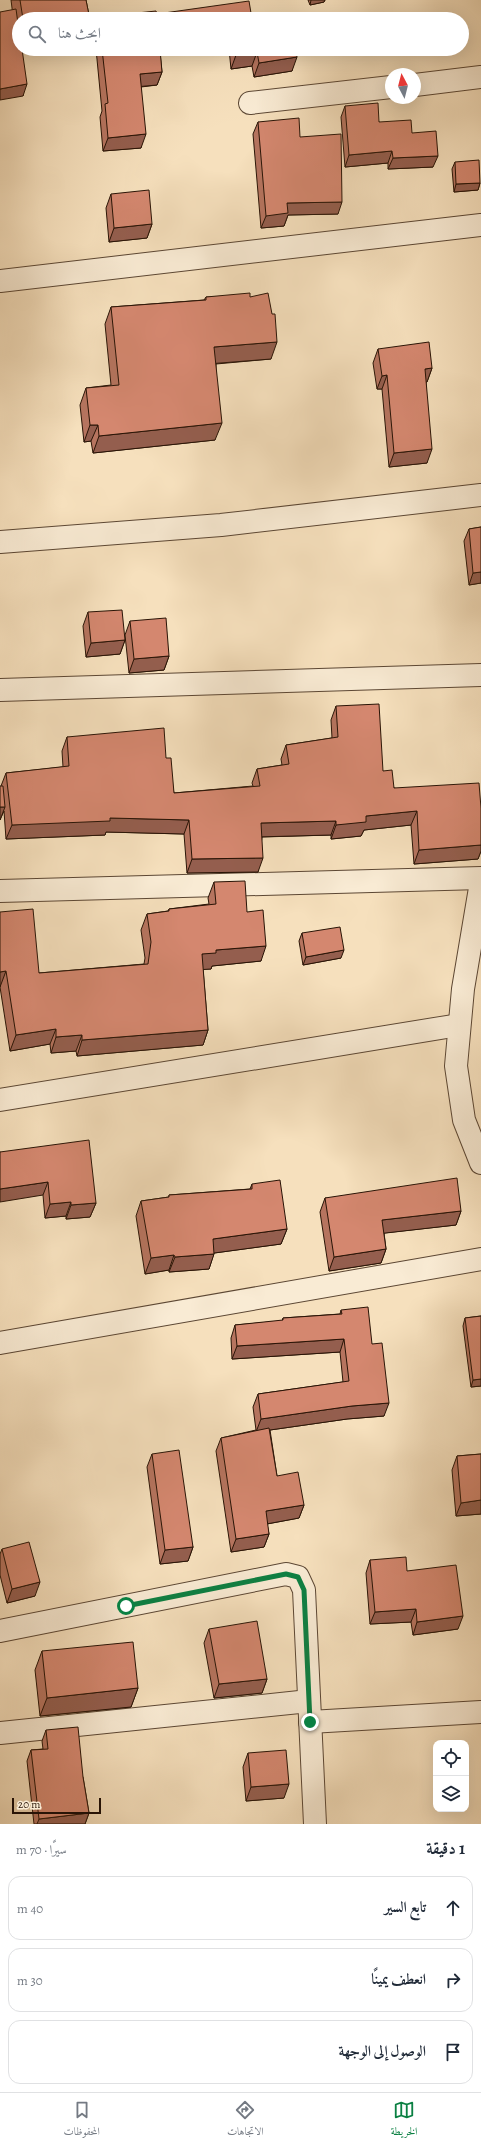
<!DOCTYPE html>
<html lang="ar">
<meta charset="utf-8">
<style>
body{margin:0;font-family:Alegreya,Amiri,serif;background:#f2f2f3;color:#1f2937;direction:rtl}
.controls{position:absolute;right:12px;bottom:12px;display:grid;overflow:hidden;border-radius:8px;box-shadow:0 4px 16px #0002}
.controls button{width:36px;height:36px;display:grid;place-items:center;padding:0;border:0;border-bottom:1px solid #e0e1e3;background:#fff;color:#1f2937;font:20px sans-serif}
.compass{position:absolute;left:385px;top:68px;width:36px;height:36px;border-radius:50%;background:#fff;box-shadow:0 4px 16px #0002;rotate:353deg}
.scale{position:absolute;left:12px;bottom:10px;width:89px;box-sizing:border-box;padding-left:4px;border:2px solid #291406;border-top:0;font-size:11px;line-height:14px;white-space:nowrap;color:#291406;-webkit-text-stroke:3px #f9ebd4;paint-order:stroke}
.stop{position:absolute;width:12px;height:12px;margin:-9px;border:3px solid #0b8043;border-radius:50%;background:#fff}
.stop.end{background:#0b8043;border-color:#fff;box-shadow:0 1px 4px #0008}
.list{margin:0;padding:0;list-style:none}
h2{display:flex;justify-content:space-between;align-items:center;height:52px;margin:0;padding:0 16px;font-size:17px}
h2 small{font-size:13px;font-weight:400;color:#747a83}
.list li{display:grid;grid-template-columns:26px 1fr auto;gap:12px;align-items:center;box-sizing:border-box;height:64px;margin:0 8px 8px;padding:0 8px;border:1px solid #e0e1e3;border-radius:12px}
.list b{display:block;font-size:15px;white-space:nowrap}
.list em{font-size:13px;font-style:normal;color:#747a83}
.icon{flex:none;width:22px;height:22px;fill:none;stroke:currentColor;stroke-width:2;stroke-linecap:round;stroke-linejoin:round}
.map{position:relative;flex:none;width:481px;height:1824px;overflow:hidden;direction:ltr}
.search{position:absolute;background:#fff;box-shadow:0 4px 16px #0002;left:12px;right:12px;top:12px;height:44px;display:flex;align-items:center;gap:10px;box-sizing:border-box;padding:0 14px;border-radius:22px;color:#747a83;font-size:15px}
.sheet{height:268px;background:#fff}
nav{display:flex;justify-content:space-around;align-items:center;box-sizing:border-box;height:56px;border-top:1px solid #e0e1e3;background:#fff;font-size:11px;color:#747a83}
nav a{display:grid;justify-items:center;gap:2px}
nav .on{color:#0b8043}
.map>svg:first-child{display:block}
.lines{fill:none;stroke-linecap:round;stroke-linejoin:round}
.minor-casing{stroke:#5c4734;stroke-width:24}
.minor{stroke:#f9ebd4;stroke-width:22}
.wall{fill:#b6745f;stroke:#291406}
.shaded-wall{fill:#945e4e;stroke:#291406}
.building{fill:#d4876f;stroke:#291406}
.route{stroke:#0b8043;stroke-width:5}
</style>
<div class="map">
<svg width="481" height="1824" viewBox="0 0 481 1824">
<rect width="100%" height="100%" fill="#f6e0bd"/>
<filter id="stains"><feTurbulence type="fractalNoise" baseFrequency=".005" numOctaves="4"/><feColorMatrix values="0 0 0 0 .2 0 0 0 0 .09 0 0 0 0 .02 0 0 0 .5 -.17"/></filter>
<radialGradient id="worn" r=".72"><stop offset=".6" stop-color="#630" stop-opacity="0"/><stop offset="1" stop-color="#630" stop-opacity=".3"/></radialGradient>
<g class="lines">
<defs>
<g id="minor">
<polyline points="415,85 481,77"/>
<polyline points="250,103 391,87"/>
<polyline points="0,281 481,225"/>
<polyline points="0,542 221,525 481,495"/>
<polyline points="0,690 481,675"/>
<polyline points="481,882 463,989 456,1066 464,1120 481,1163"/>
<polyline points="0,891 481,878"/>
<polyline points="0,1100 459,1025"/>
<polyline points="0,1343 481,1259"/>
<polyline points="0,1631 286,1574 298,1577 304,1590 315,1824"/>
<polyline points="310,1722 481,1712"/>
<polyline points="0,1733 309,1701"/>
</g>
</defs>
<!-- minor casing -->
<use href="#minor" class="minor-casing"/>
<!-- minor -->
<use href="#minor" class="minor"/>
</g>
<!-- wall -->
<g class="wall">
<polygon points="11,0 86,0 89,15 87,19 19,19 19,49 23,96"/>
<polygon points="308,0 325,0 324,2 310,5"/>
<polygon points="96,49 184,49 160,53 162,72 157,85 141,87 141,148 103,151 100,117 102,111"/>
<polygon points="229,49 296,49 292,71 254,77 252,66 231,69"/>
<polygon points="345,106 379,122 412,133 433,167 388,169 388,163 345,167 341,117"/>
<polygon points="258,122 300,137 338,214 288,215 284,226 261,228 253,134"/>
<polygon points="455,162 480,183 478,190 454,192 452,169"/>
<polygon points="111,194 152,224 147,238 109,242 106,208"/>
<polygon points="206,297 250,297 271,359 216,364 215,440 93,453 91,441 84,442 80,405 86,388 111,385 105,324 111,307 204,300"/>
<polygon points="378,349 432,368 427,382 426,382 427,463 389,467 382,389 377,389 373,363"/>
<polygon points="481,527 481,583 469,585 464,541 469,529"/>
<polygon points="88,612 125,640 120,654 86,657 83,626"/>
<polygon points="130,621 169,656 164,670 129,673 125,635"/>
<polygon points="336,706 383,771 394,788 481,808 481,851 478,859 414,864 411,825 364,830 361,836 331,839 331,835 262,837 258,872 187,873 184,834 106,832 105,835 6,839 4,811 0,820 1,786 6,773 63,767 62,751 67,737 166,758 174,793 253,786 252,783 257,769 282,765 281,759 286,745 332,738 331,720"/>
<polygon points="214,882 247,912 261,961 212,966 211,969 203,969 208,1030 203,1045 77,1056 76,1051 51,1053 50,1044 10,1051 0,987 0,912 39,973 144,964 145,958 141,930 147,914 168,911 169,909 209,904 208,898"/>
<polygon points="302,933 341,958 303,965 299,941"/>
<polygon points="0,1152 96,1203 90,1217 66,1219 66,1216 45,1218 43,1195"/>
<polygon points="252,1184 287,1229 281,1244 214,1253 209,1269 169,1272 169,1270 145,1274 136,1216 141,1201 169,1197 169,1195 250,1189"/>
<polygon points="325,1198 461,1211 456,1225 384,1233 386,1249 381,1263 329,1271 320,1212"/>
<polygon points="341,1310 372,1344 384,1416 347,1419 270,1430 277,1476 304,1505 299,1518 267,1524 269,1534 264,1547 231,1552 216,1451 221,1438 256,1430 253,1407 258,1394 343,1382 340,1352 232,1359 231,1338 235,1325 282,1321 283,1318 340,1314"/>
<polygon points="481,1316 481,1386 471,1387 463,1326 465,1318"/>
<polygon points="152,1454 193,1547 188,1561 160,1564 147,1467"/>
<polygon points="481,1454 481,1514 456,1516 452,1470 457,1456"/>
<polygon points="2,1549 35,1596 7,1603 0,1575 0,1554"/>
<polygon points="370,1560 407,1571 458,1629 413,1635 411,1622 370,1624 366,1573"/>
<polygon points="209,1629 267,1679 262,1693 214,1698 204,1643"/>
<polygon points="42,1651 138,1688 131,1707 40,1716 35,1670"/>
<polygon points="46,1730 83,1777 89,1813 85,1824 34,1824 27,1761 31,1750 43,1749 42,1741"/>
<polygon points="248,1753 284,1798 246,1801 243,1767"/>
</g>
<!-- shaded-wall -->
<g class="shaded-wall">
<polygon points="311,0 325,0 324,2 310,5"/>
<polygon points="89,15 87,19 63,19"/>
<polygon points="156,49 184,49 154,54"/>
<polygon points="257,52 252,66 231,69 236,55"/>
<polygon points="297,57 292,71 254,77 259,63"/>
<polygon points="162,72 157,85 135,87 140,74"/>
<polygon points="27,84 23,96 0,100 0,89"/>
<polygon points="146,134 141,148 103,151 108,138"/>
<polygon points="392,151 388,163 345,167 349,155"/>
<polygon points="438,156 433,167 388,169 393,158"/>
<polygon points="480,183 478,190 454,192 456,184"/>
<polygon points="342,202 338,214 288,215 284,226 261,228 266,216 287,203"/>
<polygon points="152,224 147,238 109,242 114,228"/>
<polygon points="277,342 271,359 208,364 214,347"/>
<polygon points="432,368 427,382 420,383 425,369"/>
<polygon points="387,375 382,389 377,389 382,376"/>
<polygon points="222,423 215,440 93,453 99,436"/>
<polygon points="90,425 98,425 91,441 84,442"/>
<polygon points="432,449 427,463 389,467 394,453"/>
<polygon points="481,572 481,583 469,585 473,573"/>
<polygon points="125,640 120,654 86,657 91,643"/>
<polygon points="169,656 164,670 129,673 134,659"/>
<polygon points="0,807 5,807 0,820"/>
<polygon points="417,811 411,825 364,830 361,836 331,839 336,825 366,816"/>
<polygon points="110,818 189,820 184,834 106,832 105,835 6,839 12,825"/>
<polygon points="336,821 331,835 255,837 261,823"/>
<polygon points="481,845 481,851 478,859 414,864 419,850"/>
<polygon points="263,858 258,872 187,873 192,859"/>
<polygon points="266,946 261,961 212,966 211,969 196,970 202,954 216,950"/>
<polygon points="344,950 341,958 303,965 306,957"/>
<polygon points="6,971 0,987 0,972"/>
<polygon points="56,1029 50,1044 10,1051 16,1035"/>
<polygon points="208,1030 203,1045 77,1056 82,1040"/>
<polygon points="82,1035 76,1051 51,1053 56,1037"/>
<polygon points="48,1182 43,1195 0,1202 0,1189"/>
<polygon points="71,1202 66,1216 45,1218 50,1204"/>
<polygon points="96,1203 90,1217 66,1219 71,1205"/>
<polygon points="461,1211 456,1225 377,1234 382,1220"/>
<polygon points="287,1229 281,1244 207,1254 213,1239"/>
<polygon points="386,1249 381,1263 329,1271 334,1257"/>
<polygon points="214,1254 209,1269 169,1272 175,1257"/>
<polygon points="174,1255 169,1270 145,1274 151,1258"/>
<polygon points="344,1339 340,1352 232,1359 237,1346"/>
<polygon points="481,1379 481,1386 471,1387 473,1380"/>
<polygon points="389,1403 384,1416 347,1419 256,1432 261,1419 352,1406"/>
<polygon points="481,1500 481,1514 456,1516 461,1503"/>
<polygon points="304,1505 299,1518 261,1525 266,1511"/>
<polygon points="269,1534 264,1547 231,1552 236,1539"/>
<polygon points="193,1547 188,1561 160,1564 165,1550"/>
<polygon points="40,1582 35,1596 7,1603 12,1589"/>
<polygon points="416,1609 411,1622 370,1624 375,1612"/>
<polygon points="463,1616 458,1629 413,1635 417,1622"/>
<polygon points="267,1679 262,1693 214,1698 219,1684"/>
<polygon points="138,1688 131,1707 40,1716 47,1698"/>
<polygon points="289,1784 284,1798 246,1801 251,1787"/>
<polygon points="89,1813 85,1824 37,1824 39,1819"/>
</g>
<!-- building -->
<g class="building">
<polygon points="20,0 86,0 89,15 63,19 23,19"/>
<polygon points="249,1 252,19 99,19 99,17 156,11 157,14"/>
<polygon points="16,9 19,31 19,49 22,49 27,84 0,89 0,12"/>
<polygon points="292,17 292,19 281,19"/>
<polygon points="102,49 160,49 162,72 140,74 146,134 108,138 105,104 108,103"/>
<polygon points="236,49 296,49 297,57 259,63 257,52 236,55"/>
<polygon points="378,103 379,122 411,120 412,133 436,131 438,156 393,158 392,151 349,155 345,106"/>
<polygon points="299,118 300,137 341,134 342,202 287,203 288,213 266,216 258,122"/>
<polygon points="479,160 480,183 456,184 455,162"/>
<polygon points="149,190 152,224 114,228 111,194"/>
<polygon points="250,293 250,297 268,293 272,314 275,314 277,342 214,347 222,423 99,436 98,425 90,425 86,388 119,385 111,307 206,300 206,297"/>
<polygon points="429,342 432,368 425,369 432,449 394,453 387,375 382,376 378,349"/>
<polygon points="481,527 481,572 473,573 469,529"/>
<polygon points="122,610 125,640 91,643 88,612"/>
<polygon points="166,618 169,656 134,659 130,621"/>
<polygon points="379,704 383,771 392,770 394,788 479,783 481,808 481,845 419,850 417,811 366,816 366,822 336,825 336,821 261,823 263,858 192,859 189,820 110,818 110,821 12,825 6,773 69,766 67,737 164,728 166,758 171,758 174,793 260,786 257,769 289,764 286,745 338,737 336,706"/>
<polygon points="0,786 3,786 5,807 0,807"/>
<polygon points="245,881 247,912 263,910 266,946 216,950 216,953 202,954 208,1030 82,1040 82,1035 56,1037 56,1029 16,1035 6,971 0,972 0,912 33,909 39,973 148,964 151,942 147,914 169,911 169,909 216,904 214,882"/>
<polygon points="340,927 344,950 306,957 302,933"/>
<polygon points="89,1140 96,1203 71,1205 71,1202 50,1204 48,1182 0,1189 0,1152"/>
<polygon points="457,1178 461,1211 382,1220 386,1249 334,1257 325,1198"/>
<polygon points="280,1180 287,1229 213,1239 214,1254 175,1257 174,1255 151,1258 141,1201 169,1197 169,1195 252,1189 252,1184"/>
<polygon points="368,1307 372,1344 382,1343 389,1403 352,1406 261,1419 258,1394 349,1381 344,1339 237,1346 235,1325 283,1320 283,1318 342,1314 341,1310"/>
<polygon points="481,1316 481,1379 473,1380 465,1318"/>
<polygon points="269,1428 277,1476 298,1472 304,1505 266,1511 269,1534 236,1539 221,1438"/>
<polygon points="179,1450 193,1547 165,1550 152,1454"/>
<polygon points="481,1454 481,1500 461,1503 457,1456"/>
<polygon points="29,1542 40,1582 12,1589 2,1549"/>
<polygon points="406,1557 407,1571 456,1565 463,1616 417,1622 416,1609 375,1612 370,1560"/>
<polygon points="257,1621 267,1679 219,1684 209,1629"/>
<polygon points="133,1642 138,1688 47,1698 42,1651"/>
<polygon points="78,1727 83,1777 89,1813 39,1819 31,1750 48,1749 46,1730"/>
<polygon points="286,1750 289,1784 251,1787 248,1753"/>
</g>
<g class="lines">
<!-- route -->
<polyline class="route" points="126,1606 286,1574 298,1577 304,1590 310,1722"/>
</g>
<rect width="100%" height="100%" filter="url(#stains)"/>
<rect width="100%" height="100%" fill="url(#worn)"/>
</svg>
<div class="controls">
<button><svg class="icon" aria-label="locate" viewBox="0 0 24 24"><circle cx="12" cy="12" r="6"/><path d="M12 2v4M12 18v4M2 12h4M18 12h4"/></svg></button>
<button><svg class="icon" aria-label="layers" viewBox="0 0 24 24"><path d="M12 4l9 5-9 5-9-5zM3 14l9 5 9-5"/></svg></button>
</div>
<svg class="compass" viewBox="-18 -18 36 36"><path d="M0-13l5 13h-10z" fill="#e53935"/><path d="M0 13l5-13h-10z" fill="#747a83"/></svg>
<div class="scale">20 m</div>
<div class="stop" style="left:126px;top:1606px"></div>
<div class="stop end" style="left:310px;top:1722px"></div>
<div class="search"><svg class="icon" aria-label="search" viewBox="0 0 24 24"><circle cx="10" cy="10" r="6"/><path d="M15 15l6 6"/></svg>ابحث هنا</div>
</div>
<section class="sheet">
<h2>1 دقيقة<small>سيرًا · 70 m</small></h2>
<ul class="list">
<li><svg class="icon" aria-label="ahead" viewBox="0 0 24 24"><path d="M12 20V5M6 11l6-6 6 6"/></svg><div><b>تابع السير</b></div><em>40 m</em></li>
<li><svg class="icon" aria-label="right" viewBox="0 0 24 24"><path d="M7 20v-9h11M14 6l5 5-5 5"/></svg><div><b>انعطف يمينًا</b></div><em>30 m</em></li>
<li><svg class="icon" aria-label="arrive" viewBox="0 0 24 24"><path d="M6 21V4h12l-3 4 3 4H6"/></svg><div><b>الوصول إلى الوجهة</b></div></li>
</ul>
</section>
<nav>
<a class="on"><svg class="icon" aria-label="map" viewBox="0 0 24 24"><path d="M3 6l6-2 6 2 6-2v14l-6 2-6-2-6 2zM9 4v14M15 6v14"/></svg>الخريطة</a>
<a><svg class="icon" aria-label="directions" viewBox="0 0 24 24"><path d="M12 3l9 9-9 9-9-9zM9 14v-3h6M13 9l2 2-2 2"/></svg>الاتجاهات</a>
<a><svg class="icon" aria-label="saved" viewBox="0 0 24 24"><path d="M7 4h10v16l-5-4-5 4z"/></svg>المحفوظات</a>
</nav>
